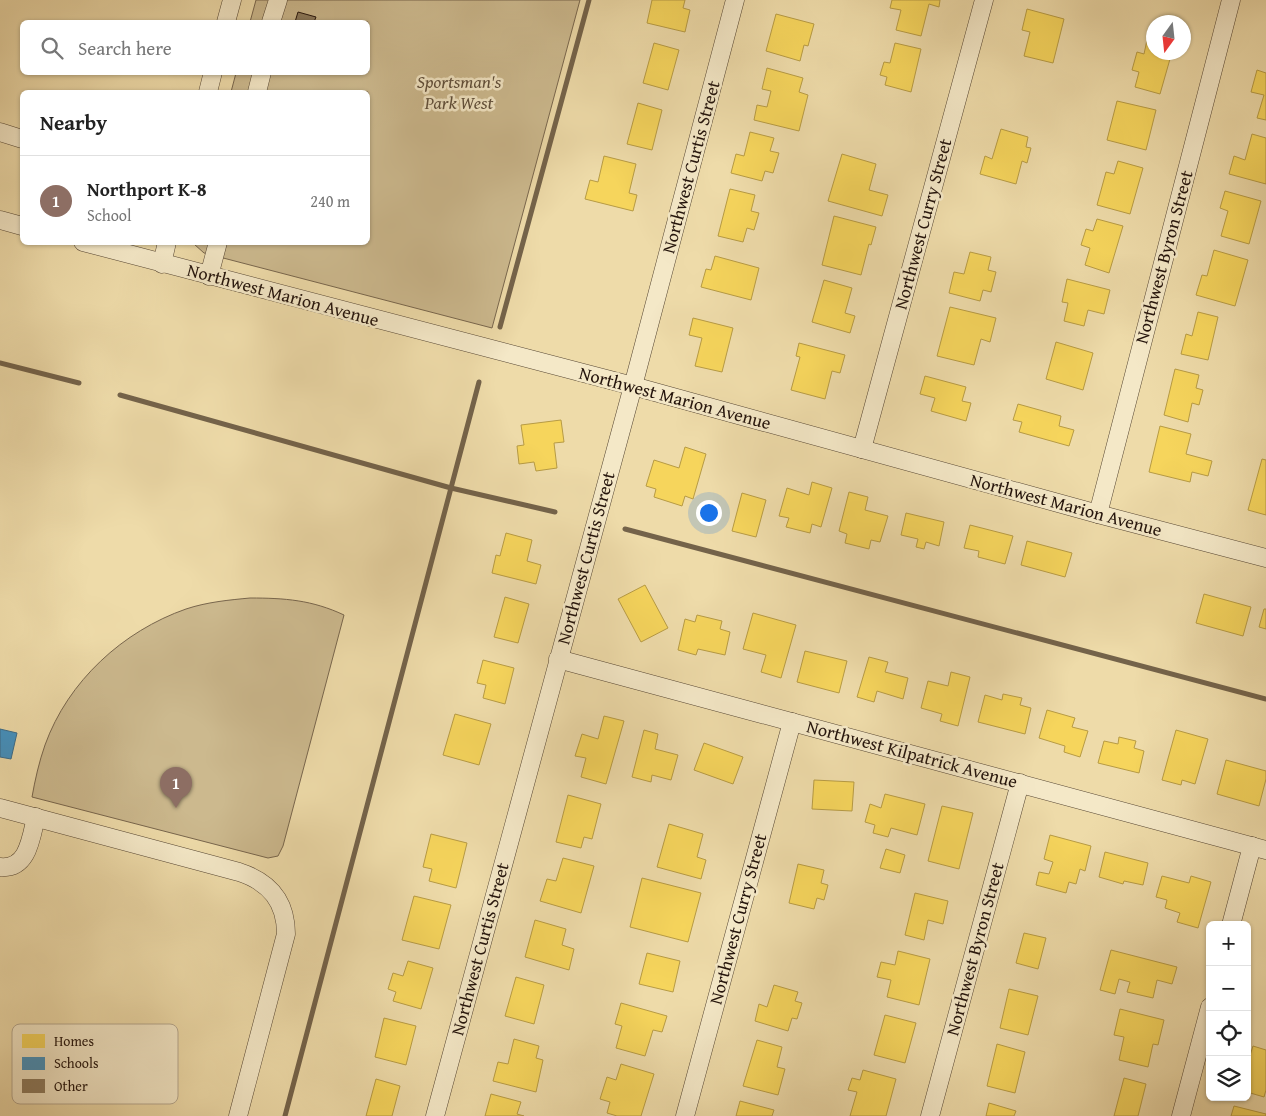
<!DOCTYPE html>
<meta charset="utf-8">
<style>
body{margin:0;font-family:"Gentium Book Plus",serif;background:#f6f6f6;color:#222}
.controls{position:absolute;right:15px;bottom:15px;display:grid;overflow:hidden;border-radius:8px;box-shadow:0 1px 4px #0004}
.controls button{width:45px;height:45px;display:grid;place-items:center;padding:0;border:0;border-bottom:1px solid #e0e0e0;background:#fff;color:#222;font:25px sans-serif}
.compass{position:absolute;left:1146px;top:15px;width:45px;height:45px;border-radius:50%;background:#fff;box-shadow:0 1px 4px #0004;rotate:195deg}
.you{position:absolute;left:708px;top:512px;width:18px;height:18px;margin:-12px;border:4px solid #fff;border-radius:50%;background:#1a73e8;box-shadow:0 0 0 8px #1a73e833}
.badge{display:grid;place-items:center;width:32px;height:32px;border-radius:50%;background:#db2777;color:#fff;font-size:16px;font-weight:700}
.pin{position:absolute;translate:-50% -41px;filter:drop-shadow(0 1px 2px #0008)}
.pin::after{content:'';position:absolute;top:26px;width:18px;height:15px;background:inherit;clip-path:polygon(0 0,100% 0,50% 100%)}
.list{margin:0;padding:0;list-style:none}
h2{display:flex;justify-content:space-between;align-items:center;height:65px;margin:0;padding:0 20px;font-size:21px}
h2 small{font-size:16px;font-weight:400;color:#767676}
.list li{display:grid;grid-template-columns:32px 1fr auto;gap:15px;align-items:center;box-sizing:border-box;height:90px;padding:0 20px;border-top:1px solid #e0e0e0}
.list b{display:block;font-size:19px;white-space:nowrap}
.list p{margin:0;font-size:16px;white-space:nowrap;color:#767676}
.list em{font-size:16px;font-style:normal;color:#767676}
.icon{flex:none;width:28px;height:28px;fill:none;stroke:currentColor;stroke-width:2;stroke-linecap:round;stroke-linejoin:round}
.map{position:relative;flex:none;width:1266px;height:1116px;overflow:hidden}
.search{position:absolute;background:#fff;box-shadow:0 1px 4px #0004;left:20px;top:20px;width:350px;height:55px;display:flex;align-items:center;gap:12px;box-sizing:border-box;padding:0 18px;border-radius:8px;color:#767676;font-size:19px}
.panel{position:absolute;background:#fff;box-shadow:0 1px 4px #0004;left:20px;top:90px;width:350px;height:155px;border-radius:8px}
.map>svg:first-child{display:block}
.green{fill:#ccb98e;stroke:#78664d}
.homes{fill:#f6d55c;stroke:#b79b44}
.schools{fill:#4393c3;stroke:#3a6d8c}
.lines{fill:none;stroke-linecap:round;stroke-linejoin:round}
.stream{stroke:#74634a;stroke-width:5}
.building{fill:#8d7b5e;stroke:#24140c}
.minor-casing{stroke:#564633;stroke-width:19}
.minor{stroke:#f4e8c7;stroke-width:18}
.labels{text-anchor:middle;stroke-width:5;stroke-linejoin:round;paint-order:stroke}
.park-label{font-size:18px;font-style:italic;fill:#5f4e3a;stroke:#f4e8c7}
.street-label{font-size:18px;fill:#24140c;stroke:#f4e8c7}
.key{fill:#f4e8c7;stroke:#b6a88f;stroke-width:1}
.key-label{font-size:14px;fill:#24140c}
</style>
<div class="map">
<svg width="1266" height="1116" viewBox="0 0 1266 1116">
<rect width="100%" height="100%" fill="#eedba9"/>
<filter id="stains"><feTurbulence type="fractalNoise" baseFrequency=".004" numOctaves="4"/><feColorMatrix values="0 0 0 0 .2 0 0 0 0 .09 0 0 0 0 .02 0 0 0 .5 -.17"/></filter>
<radialGradient id="worn" r=".72"><stop offset=".6" stop-color="#630" stop-opacity="0"/><stop offset="1" stop-color="#630" stop-opacity=".3"/></radialGradient>
<!-- green -->
<g class="green">
<polygon points="256,0 580,0 492,328 204,253 194,244 368,242 368,92 231,92 236,73 368,72 368,22 250,22"/>
<path d="M250,598C285,598 312,600 344,615L283,846L278,856L268,858L32,797C35,780 39,762 45,745C68,681 123,631 186,609C207,602 229,600 250,598Z"/>
</g>
<!-- homes -->
<g class="homes">
<polygon points="652,0 685,0 683,8 690,10 685,32 647,23"/>
<polygon points="892,0 940,0 939,7 929,4 921,36 896,30 901,10 890,8"/>
<polygon points="1027,9 1064,19 1053,63 1024,56 1030,32 1022,30"/>
<polygon points="776,14 814,24 808,46 804,45 800,61 766,51"/>
<polygon points="1147,40 1154,41 1154,52 1172,52 1160,94 1135,87 1139,72 1132,70 1137,52 1144,54"/>
<polygon points="654,43 679,50 668,90 643,83"/>
<polygon points="895,43 921,49 911,92 885,85 887,77 880,75 884,62 890,63"/>
<polygon points="767,68 803,78 799,92 808,95 799,131 754,120 757,105 767,107 771,91 762,89"/>
<polygon points="1257,70 1266,73 1266,120 1257,118 1264,95 1251,92"/>
<polygon points="1117,101 1156,110 1146,150 1107,140"/>
<polygon points="638,103 662,110 652,150 627,144"/>
<polygon points="1001,129 1028,137 1026,147 1031,148 1027,163 1022,161 1016,184 980,174 985,156 992,159"/>
<polygon points="750,132 774,138 770,151 779,153 773,173 765,171 762,181 731,173 736,154 744,156"/>
<polygon points="1252,134 1266,138 1266,184 1229,174 1234,156 1245,160"/>
<polygon points="842,154 876,164 869,190 888,195 882,216 828,201"/>
<polygon points="604,156 636,164 629,193 637,195 633,211 585,199 590,180 598,182"/>
<polygon points="1118,161 1143,168 1130,214 1097,205 1106,172 1114,174"/>
<polygon points="730,189 755,195 751,211 759,213 754,230 747,228 743,242 718,236"/>
<polygon points="1225,191 1261,201 1249,244 1221,236 1228,211 1220,208"/>
<polygon points="834,216 876,227 871,245 869,244 861,275 822,265"/>
<polygon points="1097,219 1123,226 1109,273 1085,265 1090,248 1081,245 1086,229 1093,231"/>
<polygon points="1214,250 1248,260 1235,306 1196,295 1202,275 1207,276"/>
<polygon points="970,252 991,257 988,270 996,272 991,292 983,290 980,301 949,293 954,272 964,274"/>
<polygon points="715,256 759,268 751,300 701,287 706,269 711,270"/>
<polygon points="1067,279 1110,290 1104,314 1088,310 1084,326 1064,321 1068,303 1062,302"/>
<polygon points="824,280 852,288 845,313 855,316 850,333 812,322"/>
<polygon points="950,307 996,318 990,342 981,339 974,365 937,356"/>
<polygon points="1198,312 1218,317 1208,360 1181,354 1186,334 1192,336"/>
<polygon points="693,318 733,328 722,372 695,366 702,338 689,335"/>
<polygon points="1056,342 1093,353 1083,390 1046,379"/>
<polygon points="799,343 845,355 840,373 832,371 825,399 791,390 800,357 796,356"/>
<polygon points="1175,369 1199,375 1196,388 1203,390 1199,405 1192,403 1188,422 1164,415"/>
<polygon points="925,376 966,387 962,401 971,403 966,421 931,411 935,398 920,394"/>
<polygon points="1018,404 1061,416 1059,426 1074,430 1069,446 1019,432 1022,422 1013,420"/>
<polygon points="561,420 564,442 554,443 557,468 536,471 534,462 519,464 517,446 524,445 521,425"/>
<polygon points="1160,426 1191,434 1186,454 1212,461 1208,476 1192,472 1190,482 1149,472"/>
<polygon points="685,447 706,454 693,499 685,496 682,506 654,497 656,489 646,486 654,460 679,468"/>
<polygon points="1262,459 1266,460 1266,515 1248,510"/>
<polygon points="812,482 832,488 821,527 812,524 810,533 786,527 789,518 779,516 787,488 809,495"/>
<polygon points="849,492 868,497 865,510 888,516 880,542 871,540 869,549 845,543 847,534 839,531"/>
<polygon points="742,493 766,500 756,537 732,531"/>
<polygon points="906,513 944,522 939,546 926,542 924,549 916,547 918,539 901,535"/>
<polygon points="970,525 1013,536 1005,564 978,557 979,551 964,548"/>
<polygon points="506,533 532,540 527,561 541,565 536,584 492,573 496,555 500,556"/>
<polygon points="1027,541 1072,553 1065,577 1021,565"/>
<polygon points="645,585 668,628 641,642 618,599"/>
<polygon points="1204,594 1251,607 1243,636 1196,623"/>
<polygon points="505,597 529,604 518,643 494,637"/>
<polygon points="1264,609 1266,609 1266,629 1259,627"/>
<polygon points="753,613 796,625 781,678 761,672 766,655 743,649"/>
<polygon points="697,615 722,621 720,629 730,632 725,655 698,649 696,655 678,650 685,619 695,622"/>
<polygon points="805,651 847,661 839,693 797,682"/>
<polygon points="869,657 888,662 885,672 908,678 903,699 877,691 874,702 857,697"/>
<polygon points="483,660 514,668 505,704 483,698 486,685 477,683"/>
<polygon points="951,672 970,677 958,726 940,721 942,714 921,708 928,681 948,686"/>
<polygon points="1003,694 1022,698 1020,705 1031,708 1025,734 978,722 985,695 1002,700"/>
<polygon points="1047,710 1075,718 1072,727 1088,731 1080,757 1064,752 1065,746 1039,738"/>
<polygon points="455,714 491,724 479,765 443,755"/>
<polygon points="604,716 624,721 606,784 581,777 586,758 575,756 582,734 598,739"/>
<polygon points="644,730 658,734 655,749 678,755 671,780 652,775 651,782 632,777"/>
<polygon points="1176,730 1208,739 1195,784 1182,780 1181,785 1162,780"/>
<polygon points="1119,737 1136,741 1134,748 1144,751 1139,773 1098,763 1104,741 1118,744"/>
<polygon points="704,743 743,757 733,784 694,770"/>
<polygon points="1226,760 1266,771 1266,779 1259,806 1217,794"/>
<polygon points="814,780 854,782 852,811 812,809"/>
<polygon points="885,794 925,804 917,835 891,828 888,837 873,833 875,825 865,822 870,804 881,808"/>
<polygon points="568,795 601,804 592,839 584,837 581,848 556,842"/>
<polygon points="942,806 973,813 959,869 928,861"/>
<polygon points="669,824 703,834 697,857 706,860 701,879 657,867"/>
<polygon points="431,834 467,843 456,888 429,881 432,869 423,867"/>
<polygon points="1050,835 1091,846 1085,871 1080,869 1076,884 1069,882 1066,893 1036,885 1039,872 1049,874 1053,862 1044,859"/>
<polygon points="886,849 905,855 900,873 880,868"/>
<polygon points="1105,852 1148,863 1143,885 1124,881 1123,884 1099,877"/>
<polygon points="563,858 594,866 581,913 540,901 547,879 556,881"/>
<polygon points="798,864 824,870 821,883 828,885 824,900 817,898 814,909 789,903"/>
<polygon points="1162,876 1189,883 1191,876 1211,882 1198,928 1177,922 1180,913 1165,908 1167,900 1156,897"/>
<polygon points="642,878 701,893 688,942 630,927"/>
<polygon points="915,893 948,901 943,924 928,920 924,940 905,935"/>
<polygon points="414,896 451,905 439,949 402,940"/>
<polygon points="535,920 566,929 562,945 574,949 569,970 525,957"/>
<polygon points="1024,933 1046,938 1038,969 1016,963"/>
<polygon points="1111,950 1177,967 1172,984 1157,980 1153,998 1127,992 1130,982 1119,979 1115,994 1100,990"/>
<polygon points="898,951 930,959 919,1005 887,997 891,980 877,977 881,962 895,965"/>
<polygon points="647,953 680,961 673,992 639,984"/>
<polygon points="408,961 433,968 421,1009 393,1001 396,992 388,989 393,973 403,976"/>
<polygon points="516,977 544,985 534,1024 505,1016"/>
<polygon points="774,985 798,992 795,1001 802,1003 797,1019 792,1018 788,1031 755,1021 759,1004 767,1007"/>
<polygon points="1009,989 1038,996 1028,1035 1000,1028"/>
<polygon points="621,1003 667,1016 662,1032 653,1030 645,1056 616,1048 622,1026 615,1024"/>
<polygon points="1120,1009 1164,1020 1158,1045 1153,1044 1148,1067 1119,1060 1124,1037 1114,1035"/>
<polygon points="885,1015 916,1023 905,1063 874,1055"/>
<polygon points="384,1018 416,1026 406,1065 375,1057"/>
<polygon points="514,1039 539,1046 536,1058 543,1060 536,1092 493,1081 498,1062 508,1064"/>
<polygon points="757,1040 782,1047 777,1067 785,1069 778,1095 743,1086"/>
<polygon points="997,1044 1025,1052 1015,1093 987,1086"/>
<polygon points="1253,1046 1266,1050 1266,1090 1264,1097 1247,1092 1247,1065"/>
<polygon points="621,1064 654,1074 641,1116 617,1116 607,1113 610,1102 600,1099 607,1077 616,1080"/>
<polygon points="863,1070 896,1079 886,1116 850,1116 857,1092 848,1090 852,1078 860,1080"/>
<polygon points="1124,1078 1146,1084 1138,1116 1114,1116"/>
<polygon points="376,1079 400,1086 392,1116 366,1116"/>
<polygon points="491,1094 521,1102 517,1114 524,1116 485,1116"/>
<polygon points="740,1101 774,1110 772,1116 736,1116"/>
<polygon points="989,1103 1016,1111 1014,1116 986,1116"/>
<polygon points="1234,1106 1266,1114 1266,1116 1231,1116"/>
</g>
<!-- schools -->
<polygon class="schools" points="0,729 17,733 11,759 0,757"/>
<g class="lines">
<!-- stream -->
<g class="stream">
<polyline points="500,327 589,0"/>
<polyline points="0,363 79,383"/>
<polyline points="120,395 451,488 555,512"/>
<polyline points="625,529 1266,699"/>
<polyline points="285,1116 479,382"/>
</g>
</g>
<!-- building -->
<polygon class="building" points="298,12 316,17 314,22 295,22"/>
<g class="lines">
<defs>
<g id="minor">
<polyline points="226,22 232,0"/>
<polyline points="271,22 278,0"/>
<polyline points="208,92 213,72"/>
<polyline points="257,92 262,72"/>
<polyline points="0,132 22,139"/>
<polyline points="0,220 22,226"/>
<polyline points="83,242 633,386 1098,514 1266,558"/>
<polyline points="162,264 167,242"/>
<polyline points="209,276 218,242"/>
<polyline points="862,449 984,0"/>
<polyline points="1098,514 1231,0"/>
<polyline points="558,659 1266,850"/>
<path d="M0,808L239,872C270,882 286,902 286,934L238,1116"/>
<path d="M0,867C28,870 31,838 36,817"/>
<polyline points="1231,925 1252,846"/>
<polyline points="435,1116 633,386 735,0"/>
<polyline points="685,1116 792,722"/>
<polyline points="930,1116 1020,783"/>
<polyline points="1181,1116 1210,1007"/>
</g>
</defs>
<!-- minor casing -->
<use href="#minor" class="minor-casing"/>
<!-- minor -->
<use href="#minor" class="minor"/>
</g>
<g class="labels">
<!-- park labels -->
<g class="park-label">
<text x="459" y="88">Sportsman's<tspan x="459" dy="21">Park West</tspan></text>
</g>
<!-- street labels -->
<g class="street-label">
<text transform="translate(691 167) rotate(-75)" y="6">Northwest Curtis Street</text>
<text transform="translate(923 224) rotate(-75)" y="6">Northwest Curry Street</text>
<text transform="translate(1164 257) rotate(-75)" y="6">Northwest Byron Street</text>
<text transform="translate(283 295) rotate(15)" y="6">Northwest Marion Avenue</text>
<text transform="translate(675 398) rotate(15)" y="6">Northwest Marion Avenue</text>
<text transform="translate(1066 505) rotate(15)" y="6">Northwest Marion Avenue</text>
<text transform="translate(586 558) rotate(-75)" y="6">Northwest Curtis Street</text>
<text transform="translate(912 754) rotate(15)" y="6">Northwest Kilpatrick Avenue</text>
<text transform="translate(738 919) rotate(-75)" y="6">Northwest Curry Street</text>
<text transform="translate(480 949) rotate(-75)" y="6">Northwest Curtis Street</text>
<text transform="translate(975 949) rotate(-75)" y="6">Northwest Byron Street</text>
</g>
</g>
<!-- legend -->
<rect x="12" y="1024" width="166" height="80" rx="8" class="key"/>
<rect x="22" y="1034" width="23" height="14" fill="#f6d55c"/>
<rect x="22" y="1057" width="23" height="13" fill="#4393c3"/>
<rect x="22" y="1079" width="23" height="14" fill="#8d7b5e"/>
<g class="key-label">
<text x="54" y="1046">Homes</text>
<text x="54" y="1068">Schools</text>
<text x="54" y="1091">Other</text>
</g>
<rect width="100%" height="100%" filter="url(#stains)"/>
<rect width="100%" height="100%" fill="url(#worn)"/>
</svg>
<div class="controls">
<button>+</button>
<button>−</button>
<button><svg class="icon" aria-label="locate" viewBox="0 0 24 24"><circle cx="12" cy="12" r="6"/><path d="M12 2v4M12 18v4M2 12h4M18 12h4"/></svg></button>
<button><svg class="icon" aria-label="layers" viewBox="0 0 24 24"><path d="M12 4l9 5-9 5-9-5zM3 14l9 5 9-5"/></svg></button>
</div>
<svg class="compass" viewBox="-18 -18 36 36"><path d="M0-13l5 13h-10z" fill="#e53935"/><path d="M0 13l5-13h-10z" fill="#767676"/></svg>
<div class="you"></div>
<div class="pin badge" style="left:176px;top:808px;background:#8d6e63">1</div>
<div class="search"><svg class="icon" aria-label="search" viewBox="0 0 24 24"><circle cx="10" cy="10" r="6"/><path d="M15 15l6 6"/></svg>Search here</div>
<section class="panel">
<h2>Nearby<small></small></h2>
<ul class="list">
<li><span class="badge" style="background:#8d6e63">1</span><div><b>Northport K-8</b><p>School</p></div><em>240 m</em></li>
</ul>
</section>
</div>
